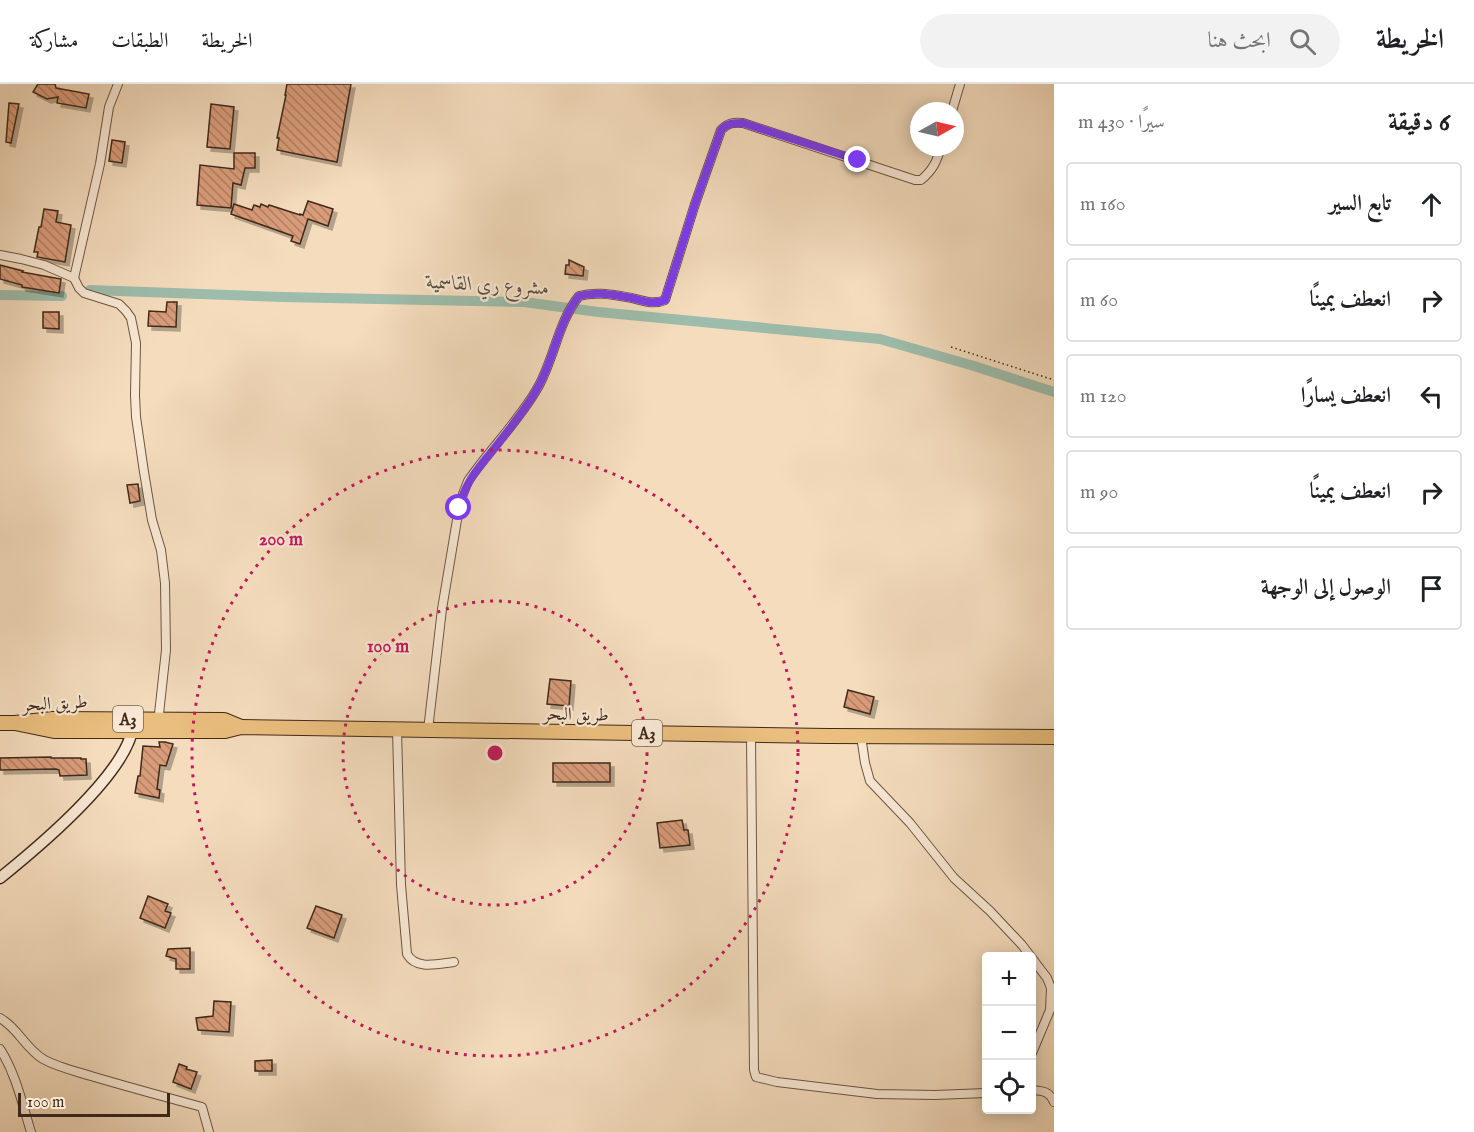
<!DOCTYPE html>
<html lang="ar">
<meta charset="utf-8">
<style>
body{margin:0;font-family:"IM FELL English",Amiri,serif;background:#f2f2f2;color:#202124;direction:rtl}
.controls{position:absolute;right:18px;bottom:18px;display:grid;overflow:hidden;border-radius:6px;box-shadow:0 3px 15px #0003}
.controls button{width:54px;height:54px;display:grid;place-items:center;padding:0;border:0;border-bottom:2px solid #e0e0e0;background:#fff;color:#202124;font:30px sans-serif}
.compass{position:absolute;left:910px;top:18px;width:54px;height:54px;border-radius:50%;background:#fff;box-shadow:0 3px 15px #0003;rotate:82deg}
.scale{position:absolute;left:18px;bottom:15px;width:152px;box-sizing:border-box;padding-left:6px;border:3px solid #40291a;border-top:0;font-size:16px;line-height:21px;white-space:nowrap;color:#40291a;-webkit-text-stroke:4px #f8e8d4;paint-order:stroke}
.stop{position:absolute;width:18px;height:18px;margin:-14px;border:4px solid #7c3aed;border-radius:50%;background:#fff}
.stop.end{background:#7c3aed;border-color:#fff;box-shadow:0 2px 6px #0008}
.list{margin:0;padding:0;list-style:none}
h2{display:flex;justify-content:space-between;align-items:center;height:78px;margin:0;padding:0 24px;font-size:26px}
h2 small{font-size:20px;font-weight:400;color:#757577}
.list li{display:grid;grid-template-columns:39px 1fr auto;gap:18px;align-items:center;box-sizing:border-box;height:84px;margin:0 12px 12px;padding:0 12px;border:2px solid #e0e0e0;border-radius:6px}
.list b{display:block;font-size:22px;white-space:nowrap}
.list em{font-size:20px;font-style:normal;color:#757577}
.icon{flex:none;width:33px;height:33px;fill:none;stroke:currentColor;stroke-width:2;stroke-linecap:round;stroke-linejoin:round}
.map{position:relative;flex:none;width:1054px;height:1048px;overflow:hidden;direction:ltr}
header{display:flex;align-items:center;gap:36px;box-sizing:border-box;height:84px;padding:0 30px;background:#fff;border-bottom:2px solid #e0e0e0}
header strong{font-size:28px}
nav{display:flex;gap:33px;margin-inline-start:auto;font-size:21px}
.search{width:420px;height:54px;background:#f2f2f2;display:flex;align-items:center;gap:15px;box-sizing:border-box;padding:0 21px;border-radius:33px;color:#757577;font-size:22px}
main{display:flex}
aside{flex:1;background:#fff}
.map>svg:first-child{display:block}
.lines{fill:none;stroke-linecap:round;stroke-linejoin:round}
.canal{stroke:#9dbcab;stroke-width:10}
.building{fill:url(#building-back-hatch);stroke:#40291a;stroke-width:1.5;filter:url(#shadow)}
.street-casing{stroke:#6d5643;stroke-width:10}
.secondary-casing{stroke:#40291a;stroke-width:13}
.highway-casing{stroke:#40291a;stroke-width:16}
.path{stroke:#40291a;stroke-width:1.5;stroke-dasharray:1.5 3;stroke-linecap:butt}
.street{stroke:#f8e8d4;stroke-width:8}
.secondary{stroke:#f8e8d4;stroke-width:10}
.highway{stroke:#eabe7e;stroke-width:14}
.route{stroke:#7c3aed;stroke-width:8}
.ring{fill:none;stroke:#c2185b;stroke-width:3;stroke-dasharray:3 6}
.labels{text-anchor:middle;stroke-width:4.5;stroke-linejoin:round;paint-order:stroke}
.shield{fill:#f8e8d4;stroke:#776252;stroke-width:1.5}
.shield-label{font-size:16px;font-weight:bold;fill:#40291a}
.street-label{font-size:18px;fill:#40291a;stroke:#f8e8d4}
.water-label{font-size:20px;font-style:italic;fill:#574e3e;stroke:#f8e8d4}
.centre{fill:#c2185b;stroke:#f8e8d4;stroke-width:3}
.ring-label{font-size:18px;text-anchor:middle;font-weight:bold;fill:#c2185b;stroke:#f8e8d4;stroke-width:4.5;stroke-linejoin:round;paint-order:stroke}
</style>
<header>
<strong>الخريطة</strong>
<div class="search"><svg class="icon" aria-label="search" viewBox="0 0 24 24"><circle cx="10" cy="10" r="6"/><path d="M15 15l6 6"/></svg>ابحث هنا</div>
<nav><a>الخريطة</a><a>الطبقات</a><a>مشاركة</a></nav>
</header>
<main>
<aside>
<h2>6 دقيقة<small>سيرًا · 430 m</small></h2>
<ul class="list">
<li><svg class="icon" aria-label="ahead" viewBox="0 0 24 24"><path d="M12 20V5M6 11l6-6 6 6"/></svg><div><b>تابع السير</b></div><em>160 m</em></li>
<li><svg class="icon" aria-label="right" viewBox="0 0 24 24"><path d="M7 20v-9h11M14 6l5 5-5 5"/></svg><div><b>انعطف يمينًا</b></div><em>60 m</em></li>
<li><svg class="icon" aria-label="left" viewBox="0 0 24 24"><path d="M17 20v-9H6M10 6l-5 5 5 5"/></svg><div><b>انعطف يسارًا</b></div><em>120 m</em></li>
<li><svg class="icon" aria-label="right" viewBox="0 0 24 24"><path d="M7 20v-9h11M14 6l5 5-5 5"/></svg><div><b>انعطف يمينًا</b></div><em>90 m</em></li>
<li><svg class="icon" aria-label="arrive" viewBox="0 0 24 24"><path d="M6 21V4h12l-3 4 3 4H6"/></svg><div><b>الوصول إلى الوجهة</b></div></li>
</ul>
</aside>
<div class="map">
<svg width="1054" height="1048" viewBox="0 0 1054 1048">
<defs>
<pattern id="building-back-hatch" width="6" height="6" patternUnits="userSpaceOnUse" patternTransform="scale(1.5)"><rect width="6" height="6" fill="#d99c7a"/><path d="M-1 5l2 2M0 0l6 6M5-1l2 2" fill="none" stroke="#b17f63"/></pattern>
<filter id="shadow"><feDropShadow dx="4" dy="4" stdDeviation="0" flood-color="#0004"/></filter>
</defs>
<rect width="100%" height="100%" fill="#f4dcbd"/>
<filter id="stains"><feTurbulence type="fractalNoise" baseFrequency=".00333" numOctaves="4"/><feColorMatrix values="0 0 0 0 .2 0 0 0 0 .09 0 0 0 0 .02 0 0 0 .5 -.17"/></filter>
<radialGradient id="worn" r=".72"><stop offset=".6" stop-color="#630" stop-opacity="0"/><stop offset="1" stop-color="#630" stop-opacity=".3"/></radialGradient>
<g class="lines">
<!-- canal -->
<g class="canal">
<polyline points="90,206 282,213 524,218 598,228 880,255 974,282 1054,308"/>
<polyline points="0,211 62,212"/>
</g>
</g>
<!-- building -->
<g class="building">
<polygon points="38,0 55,0 56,4 89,10 86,24 57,19 58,13 47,15 33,8"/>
<polygon points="287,0 351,0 337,78 277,66 279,54 277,54 286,11 285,11"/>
<polygon points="9,19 19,20 11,59 6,58"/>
<polygon points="211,20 234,23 230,65 207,63"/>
<polygon points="112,56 125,58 122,79 109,77"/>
<polygon points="234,69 255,69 255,84 245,84 241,101 233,99 231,124 197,121 200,81 234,85"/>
<polygon points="308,117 333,125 328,142 308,135 300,160 291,157 293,152 231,130 234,120 252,126 254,121 260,123 261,120 268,123 269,121 300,131 300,130 303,131"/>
<polygon points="44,125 58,127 56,138 71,141 65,178 37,173 38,168 34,168 39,143 41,143"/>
<polygon points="569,176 584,183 583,192 565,190 566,181 569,181"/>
<polygon points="0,181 23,187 22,188 61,195 59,209 22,203 22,201 0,195"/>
<polygon points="167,218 177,218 176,243 148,242 149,227 166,228"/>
<polygon points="43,228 59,228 59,245 43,244"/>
<polygon points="138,400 140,417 130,419 127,401"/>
<polygon points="550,595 571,597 569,622 547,620"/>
<polygon points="848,606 874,613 870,630 844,623"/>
<polygon points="159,658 165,658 173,660 166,682 160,681 157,705 160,706 159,714 135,709 138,692 140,692 143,662 160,663"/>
<polygon points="51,673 51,674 81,674 81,675 86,675 87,691 60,692 59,686 56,685 0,686 0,674"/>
<rect x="553" y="679" width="57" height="19"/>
<polygon points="682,736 684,746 688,746 690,761 660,764 657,739"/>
<polygon points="148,812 168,820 165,827 171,829 165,844 140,834"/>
<polygon points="316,822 342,831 334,854 307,844"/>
<polygon points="190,864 190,885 176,885 176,875 166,872 168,865"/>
<polygon points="214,917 231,918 229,948 198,946 196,934 213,932"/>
<polygon points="272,976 272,987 255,987 255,977"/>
<polygon points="179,980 187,983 186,985 197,988 191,1005 173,998"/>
</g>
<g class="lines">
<defs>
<g id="street">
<polyline points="952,27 960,0"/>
<polyline points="0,171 21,175 44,181 74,194 79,204 84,209 119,220 126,227 131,234 136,259 135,311 136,333 144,388 152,436 161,466 165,499 166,566 158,639"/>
<polyline points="74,194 100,80 109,23 118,0"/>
<path d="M397,645L401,801L407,870C416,886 437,880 454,878"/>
<path d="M428,646L442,525L459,424L463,410L468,397C490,365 518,338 537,305C554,276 558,238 579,212C596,207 614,211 632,214C643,217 654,221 665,216L695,120L721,46C728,39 733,38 743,39L915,96H921C933,86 937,77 941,63"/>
<polyline points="751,651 754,986 756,993 777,998 877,1010 935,1011 986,1009"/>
<polyline points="861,652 865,679 870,697 910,739 954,794 990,827 1022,861 1047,894 1051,904 1050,926 1032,969"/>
<path d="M0,934C18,944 25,964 43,975C57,983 75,987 91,992C128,1003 165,1013 202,1023L209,1048"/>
<path d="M0,965C16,990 22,1019 31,1048"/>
<path d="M1032,1006C1043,1007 1049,1007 1054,1018"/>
</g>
<path id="secondary" d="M0,794C36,765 129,688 133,641"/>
<g id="highway">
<polyline points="0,639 15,639 53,635 224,636 241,643"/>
<polyline points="15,639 54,647 225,647 241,643 828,652 1054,653"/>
</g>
</defs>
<!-- street casing -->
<use href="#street" class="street-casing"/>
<!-- secondary casing -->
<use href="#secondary" class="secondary-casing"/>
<!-- highway casing -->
<use href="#highway" class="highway-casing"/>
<!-- path -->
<polyline class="path" points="951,263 1054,296"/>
<!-- street -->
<use href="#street" class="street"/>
<!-- secondary -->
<use href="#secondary" class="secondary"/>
<!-- highway -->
<use href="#highway" class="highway"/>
</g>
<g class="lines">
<!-- route -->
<path class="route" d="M459,424C466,395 480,383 497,361C511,343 526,325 537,305C554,276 558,238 579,212C596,207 614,211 632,214C643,217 654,221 665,216L695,120L721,46C728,39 733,39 743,39L858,76"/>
</g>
<!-- distance rings -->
<g class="ring">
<circle cx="495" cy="669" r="152"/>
<circle cx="495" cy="669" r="303"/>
</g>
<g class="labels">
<!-- shield labels -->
<g class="shield">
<rect x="113" y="622" width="30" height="26" rx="4.5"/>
<rect x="632" y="636" width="30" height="26" rx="4.5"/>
</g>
<g class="shield-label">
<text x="128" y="641">A3</text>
<text x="647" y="655">A3</text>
</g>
<!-- street labels -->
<g class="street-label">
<text transform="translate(55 619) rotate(-3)" y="6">طريق البحر</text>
<text transform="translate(576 630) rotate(1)" y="6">طريق البحر</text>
</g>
<!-- water labels -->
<g class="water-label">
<text transform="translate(488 200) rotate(3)" y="7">مشروع ري القاسمية</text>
</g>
</g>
<circle cx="495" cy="669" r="9" class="centre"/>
<g class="ring-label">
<text x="281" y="461">200 m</text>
<text x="388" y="568">100 m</text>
</g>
<rect width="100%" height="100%" filter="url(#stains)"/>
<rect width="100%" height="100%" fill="url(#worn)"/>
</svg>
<div class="controls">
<button>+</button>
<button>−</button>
<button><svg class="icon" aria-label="locate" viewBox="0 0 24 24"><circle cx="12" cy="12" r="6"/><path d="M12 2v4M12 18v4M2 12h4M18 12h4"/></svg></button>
</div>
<svg class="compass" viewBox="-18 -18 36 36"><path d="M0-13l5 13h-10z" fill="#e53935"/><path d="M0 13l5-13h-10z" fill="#757577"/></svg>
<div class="scale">100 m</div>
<div class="stop" style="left:459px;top:424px"></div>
<div class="stop end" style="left:858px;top:76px"></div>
</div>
</main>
